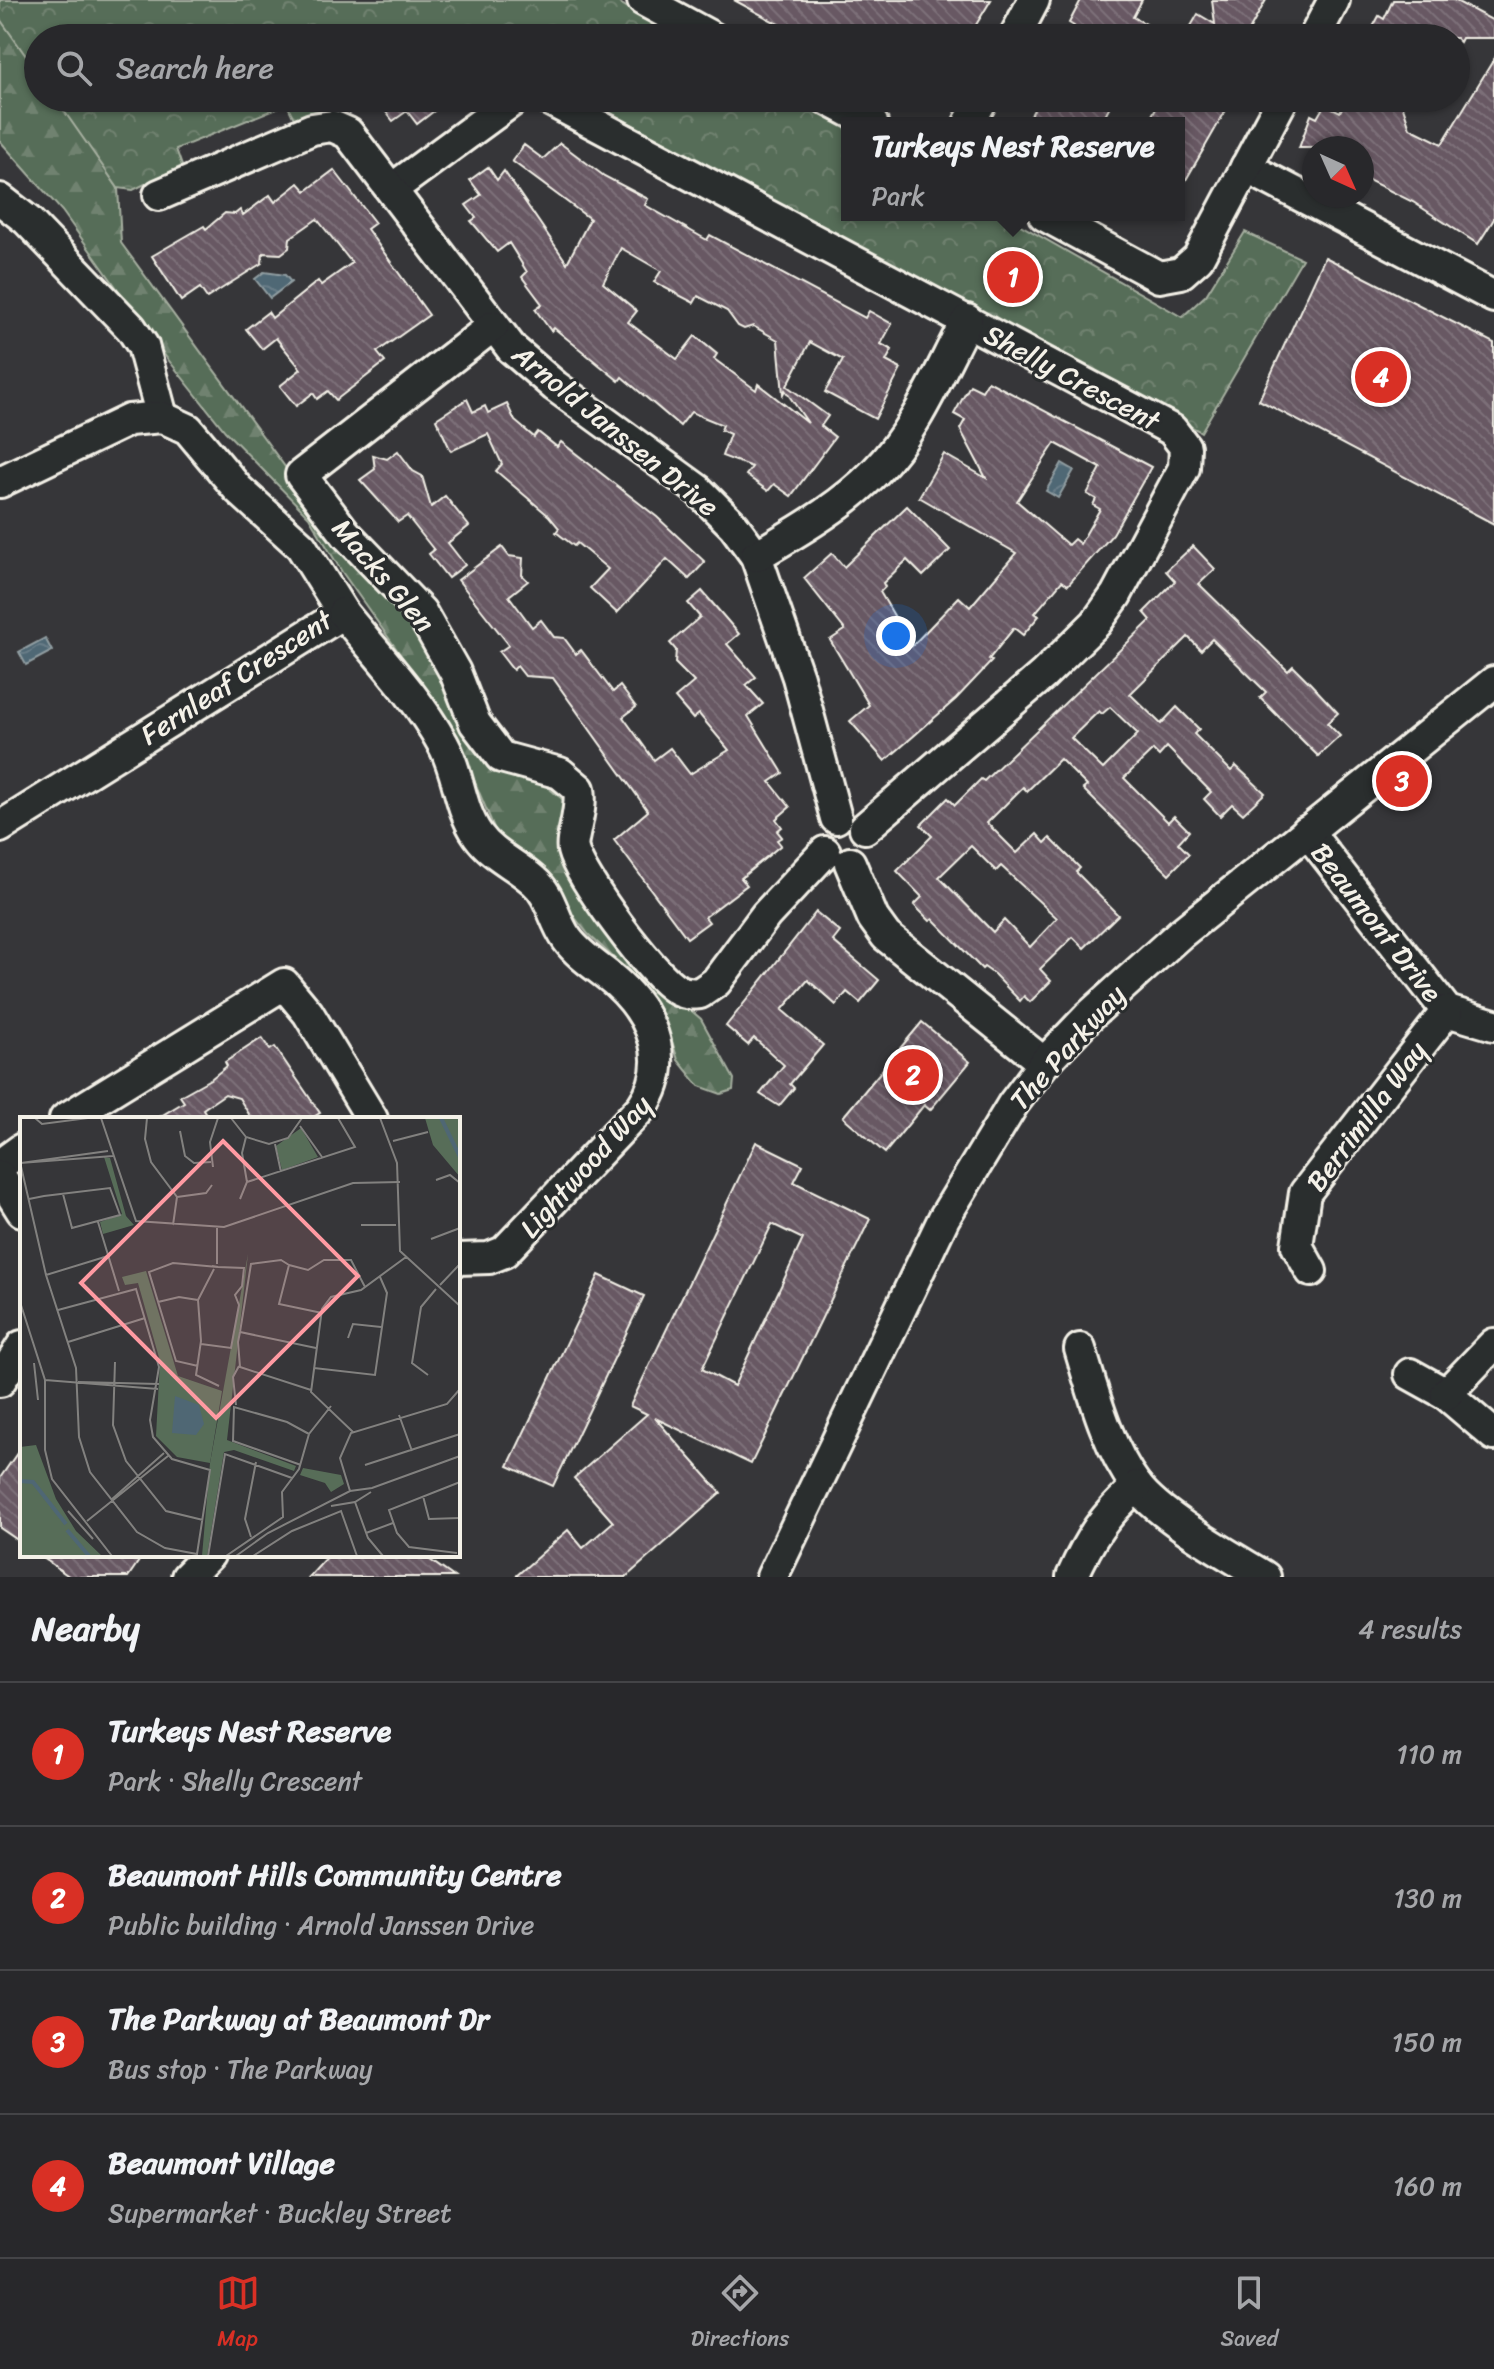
<!DOCTYPE html>
<meta charset="utf-8">
<style>
body{margin:0;font-family:Sriracha,sans-serif;background:#343437;color:#f1f3f6}
.compass{position:absolute;left:1302px;top:136px;width:72px;height:72px;border-radius:50%;background:#28282b;box-shadow:0 2px 6px #0004;rotate:135deg}
.you{position:absolute;left:896px;top:636px;width:28px;height:28px;margin:-20px;border:6px solid #fff;border-radius:50%;background:#1a73e8;box-shadow:0 0 0 12px #1a73e833}
.badge{display:grid;place-items:center;width:52px;height:52px;border-radius:50%;background:#d93025;color:#fff;font-size:26px;font-weight:700}
.pin{position:absolute;translate:-50% -50%;border:4px solid #fff;box-shadow:0 2px 8px #0006}
.popup{position:absolute;left:841px;top:117px;width:344px;height:104px;box-sizing:border-box;display:grid;place-content:center;border-radius:0px;background:#28282b;filter:drop-shadow(0 2px 6px #0005);font-size:26px;white-space:nowrap;color:#a5a6a9}
.popup b{font-size:30px;color:#f1f3f6}
.popup::after{content:'';position:absolute;left:50%;top:100%;margin-left:-16px;border:16px solid transparent;border-top-color:#28282b}
.list{margin:0;padding:0;list-style:none}
h2{display:flex;justify-content:space-between;align-items:center;height:104px;margin:0;padding:0 32px;font-size:34px}
h2 small{font-size:26px;font-weight:400;color:#a5a6a9}
.list li{display:grid;grid-template-columns:52px 1fr auto;gap:24px;align-items:center;box-sizing:border-box;height:144px;padding:0 32px;border-top:2px solid #444447}
.list b{display:block;font-size:30px;white-space:nowrap}
.list p{margin:0;font-size:26px;white-space:nowrap;color:#a5a6a9}
.list em{font-size:26px;font-style:normal;color:#a5a6a9}
.icon{flex:none;width:44px;height:44px;fill:none;stroke:currentColor;stroke-width:2;stroke-linecap:round;stroke-linejoin:round}
.map{position:relative;flex:none;width:1494px;height:1577px;overflow:hidden}
.search{position:absolute;background:#28282b;box-shadow:0 2px 6px #0004;left:24px;right:24px;top:24px;height:88px;display:flex;align-items:center;gap:20px;box-sizing:border-box;padding:0 28px;border-radius:44px;color:#a5a6a9;font-size:30px}
.sheet{height:680px;background:#28282b}
nav{display:flex;justify-content:space-around;align-items:center;box-sizing:border-box;height:112px;border-top:2px solid #444447;background:#28282b;font-size:22px;color:#a5a6a9}
nav a{display:grid;justify-items:center;gap:4px}
nav .on{color:#d93025}
.map>svg:first-child{display:block}
.forest{fill:url(#forest-firs);stroke:#a6afa0;stroke-width:2}
.park{fill:url(#park-crowns);stroke:#a6afa0;stroke-width:2}
.water{fill:url(#water-waves);stroke:#919ea2;stroke-width:2}
.building{fill:url(#building-back-hatch);stroke:#f4f1e8;stroke-width:2;fill-rule:evenodd}
.lines{fill:none;stroke-linecap:round;stroke-linejoin:round}
.minor-casing{stroke:#f4f1e8;stroke-width:36}
.minor{stroke:#2a2d2e;stroke-width:30}
.labels{text-anchor:middle;stroke-width:6;stroke-linejoin:round;paint-order:stroke}
.street-label{font-size:28px;fill:#f4f1e8;stroke:#2a2d2e}
.inset-river{fill:none;stroke:#4f6774;stroke-width:4}
.inset-road{fill:none;stroke:#82817f;stroke-width:2}
.view{fill:#ff9aa2;fill-opacity:0.15;stroke:#ff9aa2;stroke-width:4}
.inset-edge{fill:none;stroke:#f4f1e8;stroke-width:4}
</style>
<div class="map">
<svg width="1494" height="1577" viewBox="0 0 1494 1577">
<defs>
<pattern id="forest-firs" width="22" height="20" patternUnits="userSpaceOnUse" patternTransform="scale(2)"><rect width="22" height="20" fill="#576d58"/><path d="M5 1l3.5 6h-7zM16 11l3.5 6h-7z" fill="#708270"/></pattern>
<pattern id="park-crowns" width="20" height="18" patternUnits="userSpaceOnUse" patternTransform="scale(2)"><rect width="20" height="18" fill="#576d58"/><path d="M2 6a3 3 0 1 1 6 0M12 15a3 3 0 1 1 6 0" fill="none" stroke="#708270"/></pattern>
<pattern id="water-waves" width="16" height="10" patternUnits="userSpaceOnUse" patternTransform="scale(2)"><rect width="16" height="10" fill="#4f6774"/><path d="M0 5q4-4 8 0t8 0" fill="none" stroke="#697d88"/></pattern>
<pattern id="building-back-hatch" width="6" height="6" patternUnits="userSpaceOnUse" patternTransform="scale(2)"><rect width="6" height="6" fill="#675863"/><path d="M-1 5l2 2M0 0l6 6M5-1l2 2" fill="none" stroke="#7d7079"/></pattern>
</defs>
<rect width="100%" height="100%" fill="#363639"/>
<filter id="ink" filterUnits="userSpaceOnUse"><feTurbulence type="fractalNoise" baseFrequency=".0125" numOctaves="2"/><feDisplacementMap in="SourceGraphic" scale="16" xChannelSelector="R" yChannelSelector="G"/><feConvolveMatrix kernelMatrix="1 2 1 2 8 2 1 2 1" color-interpolation-filters="sRGB"/></filter>
<g filter="url(#ink)">
<!-- forest -->
<polygon class="forest" points="0,19 38,71 38,98 57,98 118,188 121,243 313,505 409,622 499,767 546,786 566,802 566,812 658,982 701,1019 734,1079 733,1090 721,1094 699,1086 678,1060 670,1035 640,982 588,934 552,889 500,842 468,766 410,668 342,572 309,517 225,431 166,357 62,211 0,141"/>
<!-- park -->
<g class="park">
<polygon points="0,0 615,0 676,38 461,38 442,27 428,38 38,38 38,73 0,19"/>
<polygon points="55,98 351,98 294,119 287,104 176,149 182,166 133,190 118,188"/>
<polygon points="583,98 790,98 847,127 847,215 1003,215 1182,317 1206,295 1245,232 1302,259 1201,432"/>
</g>
<!-- water -->
<g class="water">
<polygon points="264,272 285,275 291,282 270,298 255,279"/>
<polygon points="1062,463 1074,470 1058,498 1046,491"/>
<polygon points="45,638 52,651 26,665 19,652"/>
</g>
<!-- building -->
<g class="building">
<polygon points="734,0 991,0 968,38 793,38 780,31 782,26"/>
<polygon points="1081,0 1142,0 1133,17 1146,24 1139,38 1067,38 1074,26 1069,23"/>
<polygon points="1212,0 1266,0 1245,38 1184,38 1198,14 1215,24"/>
<polygon points="1393,0 1454,0 1494,21 1494,38 1462,38 1460,42 1456,38 1367,38 1379,16 1384,19"/>
<polygon points="1494,59 1494,219 1478,244 1413,202 1362,177 1362,148 1299,148 1311,115 1317,118 1325,104 1340,112 1347,98 1400,98 1410,128 1442,144"/>
<polygon points="375,98 451,98 417,124 407,111 393,121"/>
<polygon points="1040,98 1114,98 1101,123 1027,123"/>
<polygon points="1161,98 1233,98 1179,192 1179,123 1148,123"/>
<path d="M560,143L604,176L648,199L645,205L707,240L710,235L865,318L869,311L892,324L881,344L892,350L886,361L901,369L875,419L825,392L843,360L810,342L787,386L828,416L821,426L835,437L791,496L774,484L768,491L746,475L752,467L722,456L730,434L721,430L723,425L691,412L680,426L622,377L619,381L554,328L551,331L535,309L542,304L522,277L527,272L509,243L497,252L471,221L476,218L466,205L481,195L470,180L488,167L497,180L504,171L567,263L590,219L512,161L524,145L543,159ZM621,248L661,271L654,282L694,303L698,296L727,311L738,326L744,329L753,326L778,340L783,394L785,390L808,423L758,384L756,390L714,359L717,354L695,336L677,359L628,322L637,311L603,283Z"/>
<polygon points="334,170 375,223 367,229 429,315 377,352 385,362 336,400 328,391 317,399 313,393 296,406 280,386 301,369 276,338 262,349 246,329 268,312 272,318 318,281 321,285 352,263 317,219 290,238 289,248 281,254 263,253 262,263 207,298 200,288 181,301 152,256 204,226 206,229 225,213 235,214 240,210 243,215 270,195 275,202 299,183 306,191"/>
<polygon points="1325,257 1494,343 1494,524 1259,400"/>
<path d="M988,381L1151,467L1113,534L1068,585L1062,581L1035,613L1039,616L1023,635L1014,628L989,659L992,661L956,699L885,761L850,721L869,705L830,640L845,630L804,578L832,553L844,567L907,506L950,550L923,576L907,560L883,583L885,587L880,592L912,646L959,597L970,607L1016,553L919,497L944,454L986,478L960,429L965,420L954,414L970,385L982,391ZM1055,443L1101,468L1087,494L1096,499L1093,505L1100,509L1080,544L1074,539L1068,545L1017,501Z"/>
<polygon points="467,399 473,412 485,406 488,413 507,404 515,421 534,437 538,432 557,447 561,442 657,517 705,562 689,579 667,559 617,613 590,588 608,569 577,543 574,546 556,532 559,528 549,516 496,471 502,464 488,434 451,451 436,419"/>
<polygon points="398,451 413,471 422,476 431,507 445,496 469,526 448,543 465,565 448,578 429,554 434,550 407,516 398,522 360,480 375,469 373,455 387,459"/>
<path d="M1193,546L1215,569L1199,584L1288,671L1293,666L1309,682L1338,713L1327,723L1340,736L1318,756L1260,698L1266,692L1212,639L1201,650L1188,637L1130,694L1161,724L1177,707L1199,729L1194,734L1231,771L1236,766L1265,793L1243,814L1232,804L1220,816L1204,799L1211,792L1167,747L1159,756L1153,750L1124,778L1168,822L1174,816L1189,831L1178,843L1189,854L1169,874L1083,789L1087,786L1060,759L1027,791L1023,787L987,823L1017,853L1037,834L1045,843L1050,838L1080,868L1076,872L1118,915L1084,948L1073,937L1040,969L1051,981L1030,1002L1024,996L1020,1001L994,974L984,967L982,969L933,919L930,921L914,905L922,897L897,871L932,836L921,825L948,798L955,805L981,779L984,781L1151,620L1144,612L1175,581L1166,571ZM1110,707L1138,734L1103,769L1071,738L1099,711L1102,714ZM971,846L996,871L1001,866L1057,918L1030,947L1004,920L993,932L939,877Z"/>
<polygon points="502,547 509,556 523,558 522,575 528,581 509,596 532,627 541,620 554,637 564,638 576,654 581,650 613,692 620,686 636,707 623,717 654,760 670,748 690,774 729,750 699,714 693,719 675,698 694,682 675,663 676,650 670,643 700,617 688,603 702,591 739,634 727,644 756,677 746,685 763,704 748,716 783,773 770,782 790,807 776,819 782,827 777,831 782,837 777,840 781,845 741,878 747,885 705,917 709,922 687,938 614,840 648,811 553,678 525,676 517,666 513,670 499,652 509,645 458,580"/>
<polygon points="816,912 840,932 833,941 879,980 860,1003 847,992 836,1005 808,980 782,1010 823,1045 790,1084 794,1088 779,1106 760,1094 784,1065 754,1038 748,1045 726,1026"/>
<polygon points="922,1022 970,1062 930,1110 924,1105 885,1153 843,1117"/>
<polygon points="262,1038 270,1050 275,1047 320,1113 310,1119 252,1119 239,1098 225,1094 203,1109 209,1119 156,1119 184,1102 180,1096 212,1078 227,1066 225,1062"/>
<path d="M756,1142L803,1165L794,1182L870,1219L751,1464L655,1418L721,1493L626,1577H515L568,1530L583,1548L613,1522L574,1478L647,1414L630,1406ZM772,1224L803,1239L734,1386L702,1369Z"/>
<polygon points="599,1275 644,1296 553,1486 508,1466"/>
<polygon points="22,1446 22,1543 0,1528 0,1478"/>
<polygon points="39,1555 143,1555 128,1577 70,1577"/>
<polygon points="329,1555 423,1555 454,1577 309,1577"/>
</g>
<g class="lines">
<defs>
<g id="minor">
<polyline points="643,0 713,38"/>
<polyline points="1014,38 1034,0"/>
<polyline points="1314,38 1334,0"/>
<polyline points="546,98 1172,430 1185,447 1184,468 1116,595 1096,623 1043,675 865,828"/>
<polyline points="825,98 872,123"/>
<polyline points="969,123 983,98"/>
<polyline points="1246,167 1494,297"/>
<polyline points="392,189 516,98"/>
<polyline points="159,195 312,129 332,126 348,133 512,349 555,386 698,490 734,526 756,556 798,677 836,818"/>
<polyline points="0,199 27,220 131,328 143,346 162,417"/>
<polyline points="1044,215 1159,277 1181,273 1198,258 1283,98"/>
<path d="M493,326L301,475L346,534L421,612L455,672L475,723L501,757L560,773L579,789C583,811 570,839 573,850C580,878 651,974 676,989C684,994 691,994 700,993L716,982L766,915L825,852"/>
<polyline points="0,482 129,420 162,417 188,429 238,489 301,546 343,613 0,827"/>
<path d="M756,556C798,531 841,507 875,472C916,431 940,370 967,320"/>
<path d="M343,613C378,656 416,695 443,744C459,772 459,808 478,835C493,856 516,864 534,881C552,896 553,920 567,939C580,957 600,968 617,983C654,1017 672,1063 642,1107L504,1252L489,1258L458,1259"/>
<polyline points="1307,831 1447,1011 1494,1025"/>
<polyline points="850,863 873,918 886,936 1044,1063"/>
<polyline points="65,1119 284,984 308,1013 372,1119"/>
<polyline points="0,1165 22,1149"/>
<polyline points="0,1176 22,1211"/>
<polyline points="1311,1271 1297,1246 1305,1193 1447,1011"/>
<path d="M1080,1349C1094,1395 1107,1446 1136,1485C1161,1518 1229,1555 1265,1577"/>
<polyline points="1410,1374 1446,1394 1494,1435"/>
<polyline points="0,1381 22,1346"/>
<polyline points="1446,1394 1494,1344"/>
<polyline points="187,1577 209,1555"/>
<polyline points="772,1577 944,1218 1013,1104 1044,1063 1087,1018 1180,934 1494,682"/>
<path d="M1072,1577C1090,1537 1104,1516 1137,1486"/>
</g>
</defs>
<!-- minor casing -->
<use href="#minor" class="minor-casing"/>
<!-- minor -->
<use href="#minor" class="minor"/>
</g>
</g>
<g class="labels">
<!-- street labels -->
<g class="street-label">
<text transform="translate(1072 377) rotate(28)" y="10">Shelly Crescent</text>
<text transform="translate(616 430) rotate(39)" y="10">Arnold Janssen Drive</text>
<text transform="translate(384 575) rotate(49)" y="10">Macks Glen</text>
<text transform="translate(236 677) rotate(-33)" y="10">Fernleaf Crescent</text>
<text transform="translate(1377 922) rotate(52)" y="10">Beaumont Drive</text>
<text transform="translate(1067 1047) rotate(-48)" y="10">The Parkway</text>
<text transform="translate(1366 1116) rotate(-53)" y="10">Berrimilla Way</text>
<text transform="translate(585 1166) rotate(-48)" y="10">Lightwood Way</text>
</g>
</g>
<!-- overview -->
<g transform="translate(20 1117)">
<rect width="440" height="440" fill="#363639"/>
<path d="M84,40L90,41L106,99L114,108L83,117L80,105L102,97ZM283,351L321,358L324,367L311,375L305,366L280,358Z" fill="#576d58"/>
<path d="M405,1H440V60L413,28ZM228,137L207,323L276,349L274,354L214,333L204,335L187,439H182L190,346Z" fill="#576d58"/>
<path d="M281,11L298,40L262,53L256,29ZM126,154L158,259L202,274L190,346L157,340L136,319L140,244L118,166L105,168L102,160ZM16,328L36,382L56,414L82,439H0V330Z" fill="#576d58"/>
<path d="M155,279L179,288L184,307L176,318L152,316Z" fill="#4f6774"/>
<path class="inset-river" d="M421,1L440,40M0,364L13,365L46,407M47,413L69,439"/>
<path class="inset-road" d="M15,1L22,7L68,1M81,1L116,104L204,110L333,66L380,65M127,1L125,22L131,45L157,80L153,108M211,1L226,20L249,27L268,21L282,1M360,1L377,46L380,134L440,189M280,9L302,40M160,14L165,39L174,46L191,45M373,24L408,15M255,27L261,55M0,45L26,158L56,251L59,320L70,355L117,415L145,431L177,437L190,353L152,342L133,320L130,303L139,250L116,172L38,193M0,46L93,39M1,46L88,34M193,50L190,25L198,1M416,63L430,58L440,66M227,65L335,30L318,1M157,80L186,76L192,68M9,82L24,79L90,71L100,98L52,111L43,77M220,82L227,65L222,36L226,20M78,105L99,174M341,108H376M411,122L440,111M197,147V111M194,152L178,183L181,224L176,258L199,269M26,158L88,139M420,168L440,147M0,185L25,263V333L32,362L92,439M138,185L159,180L178,183M302,196L259,187L269,148L288,153L304,143H331L345,170M220,215L231,147L261,143L269,148M328,221L333,207L361,210M48,225L125,201M181,227L211,231L219,188L215,178L222,169L224,151L198,150M95,245L93,308L106,344L146,394L183,403M14,246L18,283M178,249L156,244L129,155L153,146L198,150L192,149M294,251L355,258L367,176L360,160M408,258L392,246L401,190L416,172M25,263L138,272M58,265L139,267M291,273L220,250L218,225L220,215L296,231M216,288L213,260L219,249M379,298L392,334M333,315L291,275L302,192L311,180L341,173L386,140M281,348L213,324L214,290L267,305L289,317M345,348L440,317M330,374L320,341L331,316L427,287L440,272M403,379L409,402L440,401M91,383L144,336M335,385L348,421L363,439M311,389L335,385L351,375M48,394L73,422M67,404L148,339M346,416L373,406M231,420L225,402L236,345M437,436L389,430L377,416L369,393L440,365M188,439L205,337L272,361M206,439L263,400L262,375L279,352L289,317L311,289M216,439L248,416L330,374L352,371L440,339M233,439L272,414L321,394L337,439"/>
<path class="view" d="M203,24L338,159L196,301L61,166Z"/>
<rect width="440" height="440" class="inset-edge"/>
</g>
</svg>
<svg class="compass" viewBox="-18 -18 36 36"><path d="M0-13l5 13h-10z" fill="#e53935"/><path d="M0 13l5-13h-10z" fill="#a5a6a9"/></svg>
<div class="you"></div>
<div class="pin badge" style="left:1013px;top:277px">1</div>
<div class="popup"><b>Turkeys Nest Reserve</b>Park</div>
<div class="pin badge" style="left:913px;top:1075px">2</div>
<div class="pin badge" style="left:1402px;top:781px">3</div>
<div class="pin badge" style="left:1381px;top:377px">4</div>
<div class="search"><svg class="icon" aria-label="search" viewBox="0 0 24 24"><circle cx="10" cy="10" r="6"/><path d="M15 15l6 6"/></svg>Search here</div>
</div>
<section class="sheet">
<h2>Nearby<small>4 results</small></h2>
<ul class="list">
<li><span class="badge">1</span><div><b>Turkeys Nest Reserve</b><p>Park · Shelly Crescent</p></div><em>110 m</em></li>
<li><span class="badge">2</span><div><b>Beaumont Hills Community Centre</b><p>Public building · Arnold Janssen Drive</p></div><em>130 m</em></li>
<li><span class="badge">3</span><div><b>The Parkway at Beaumont Dr</b><p>Bus stop · The Parkway</p></div><em>150 m</em></li>
<li><span class="badge">4</span><div><b>Beaumont Village</b><p>Supermarket · Buckley Street</p></div><em>160 m</em></li>
</ul>
</section>
<nav>
<a class="on"><svg class="icon" aria-label="map" viewBox="0 0 24 24"><path d="M3 6l6-2 6 2 6-2v14l-6 2-6-2-6 2zM9 4v14M15 6v14"/></svg>Map</a>
<a><svg class="icon" aria-label="directions" viewBox="0 0 24 24"><path d="M12 3l9 9-9 9-9-9zM9 14v-3h6M13 9l2 2-2 2"/></svg>Directions</a>
<a><svg class="icon" aria-label="saved" viewBox="0 0 24 24"><path d="M7 4h10v16l-5-4-5 4z"/></svg>Saved</a>
</nav>
